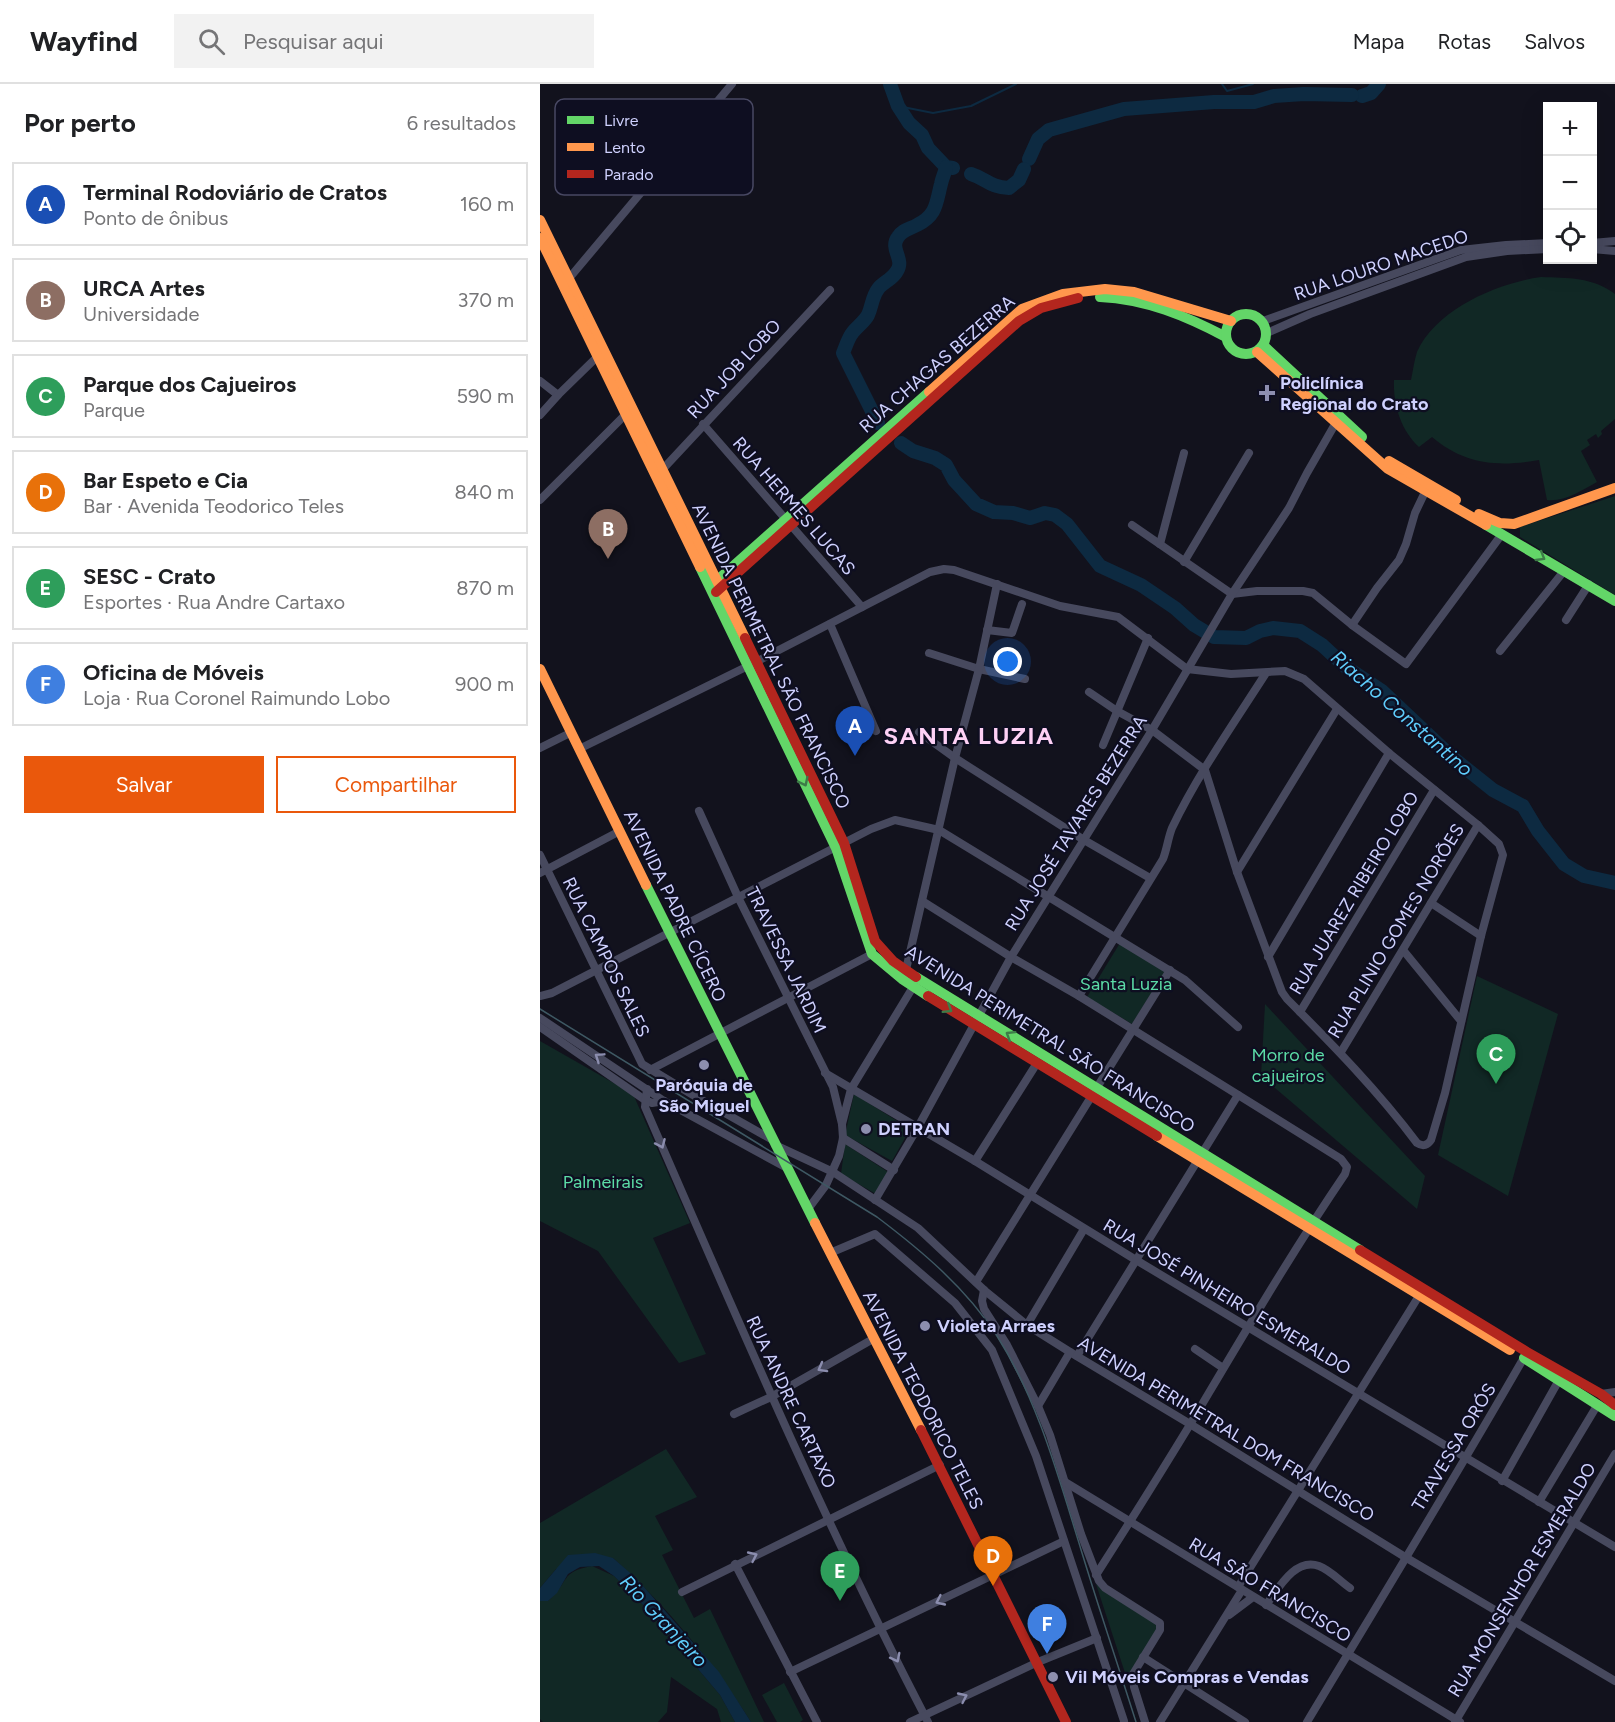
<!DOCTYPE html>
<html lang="pt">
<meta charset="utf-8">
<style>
body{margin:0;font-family:Figtree,sans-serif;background:#f2f2f2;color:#202124}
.controls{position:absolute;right:18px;top:18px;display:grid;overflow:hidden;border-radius:0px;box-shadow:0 6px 24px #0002}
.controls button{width:54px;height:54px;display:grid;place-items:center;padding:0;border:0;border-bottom:2px solid #e0e0e0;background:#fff;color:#202124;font:30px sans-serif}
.you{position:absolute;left:468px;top:578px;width:21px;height:21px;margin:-15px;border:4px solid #fff;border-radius:50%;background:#1a73e8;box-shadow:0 0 0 9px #1a73e833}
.badge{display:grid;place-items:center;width:39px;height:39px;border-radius:50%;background:#ea580c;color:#fff;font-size:20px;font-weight:700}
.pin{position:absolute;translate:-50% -50px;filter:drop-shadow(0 2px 3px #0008)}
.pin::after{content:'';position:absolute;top:32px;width:21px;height:18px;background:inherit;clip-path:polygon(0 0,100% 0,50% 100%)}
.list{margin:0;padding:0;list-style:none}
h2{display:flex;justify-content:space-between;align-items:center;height:78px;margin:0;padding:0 24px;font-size:26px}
h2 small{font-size:20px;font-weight:400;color:#757577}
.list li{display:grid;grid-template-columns:39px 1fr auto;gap:18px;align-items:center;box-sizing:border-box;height:84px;margin:0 12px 12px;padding:0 12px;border:2px solid #e0e0e0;border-radius:0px}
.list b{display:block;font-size:22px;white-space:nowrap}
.list p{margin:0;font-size:20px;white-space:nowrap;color:#757577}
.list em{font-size:20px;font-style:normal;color:#757577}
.actions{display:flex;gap:12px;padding:18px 24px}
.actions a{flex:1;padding:14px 0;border:2px solid #ea580c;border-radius:0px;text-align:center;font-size:21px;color:#ea580c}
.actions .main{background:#ea580c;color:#fff}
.icon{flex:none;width:33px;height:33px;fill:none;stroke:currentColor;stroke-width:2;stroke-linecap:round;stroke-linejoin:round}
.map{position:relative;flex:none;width:1075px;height:1638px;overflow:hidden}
header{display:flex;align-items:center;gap:36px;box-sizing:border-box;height:84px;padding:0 30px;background:#fff;border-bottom:2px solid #e0e0e0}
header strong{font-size:28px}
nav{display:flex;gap:33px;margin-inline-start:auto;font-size:21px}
.search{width:420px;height:54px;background:#f2f2f2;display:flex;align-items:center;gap:15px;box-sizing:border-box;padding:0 21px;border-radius:0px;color:#757577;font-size:22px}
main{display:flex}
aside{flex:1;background:#fff}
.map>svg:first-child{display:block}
.green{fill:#112825}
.water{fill:#0d2a41}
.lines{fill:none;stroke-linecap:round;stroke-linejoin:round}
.stream{stroke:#0d2a41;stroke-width:2}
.river{stroke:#0d2a41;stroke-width:14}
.street{stroke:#47495e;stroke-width:8}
.fast{stroke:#63d668;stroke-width:10}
.slow{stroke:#ff974d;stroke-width:10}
.jam{stroke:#b3261e;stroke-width:10}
.tram{stroke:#3e5863;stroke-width:1.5}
.oneway{stroke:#3d7c48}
.oneway2{stroke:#8b8dae}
.poi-dot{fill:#8d8eaf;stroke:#0e0e21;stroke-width:2}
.labels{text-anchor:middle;stroke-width:4.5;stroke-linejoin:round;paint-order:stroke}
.street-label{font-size:18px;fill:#cfd1fe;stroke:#0e0e21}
.poi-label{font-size:18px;font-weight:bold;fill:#cfd1fe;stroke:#0e0e21;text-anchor:start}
.park-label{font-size:18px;fill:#5cdca7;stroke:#0e0e21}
.water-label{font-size:20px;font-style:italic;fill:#5fcdfc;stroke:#0e0e21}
.district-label{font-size:24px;font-weight:bold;letter-spacing:1.5px;fill:#fed1f5;stroke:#0e0e21}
.key{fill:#0e0e21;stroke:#484863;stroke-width:1.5}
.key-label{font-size:16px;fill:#cfd1fe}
</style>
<header>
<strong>Wayfind</strong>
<div class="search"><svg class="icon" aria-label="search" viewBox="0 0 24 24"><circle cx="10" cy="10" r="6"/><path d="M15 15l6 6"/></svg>Pesquisar aqui</div>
<nav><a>Mapa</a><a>Rotas</a><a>Salvos</a></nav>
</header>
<main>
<aside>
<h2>Por perto<small>6 resultados</small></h2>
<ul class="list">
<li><span class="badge" style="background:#1a4fb4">A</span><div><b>Terminal Rodoviário de Cratos</b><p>Ponto de ônibus</p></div><em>160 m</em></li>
<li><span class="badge" style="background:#8d6e63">B</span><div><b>URCA Artes</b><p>Universidade</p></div><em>370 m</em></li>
<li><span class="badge" style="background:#2e9e5b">C</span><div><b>Parque dos Cajueiros</b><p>Parque</p></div><em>590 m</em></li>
<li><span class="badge" style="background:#e8710a">D</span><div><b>Bar Espeto e Cia</b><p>Bar · Avenida Teodorico Teles</p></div><em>840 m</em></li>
<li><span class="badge" style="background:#2e9e5b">E</span><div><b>SESC - Crato</b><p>Esportes · Rua Andre Cartaxo</p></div><em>870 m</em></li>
<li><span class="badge" style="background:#3f7fe0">F</span><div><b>Oficina de Móveis</b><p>Loja · Rua Coronel Raimundo Lobo</p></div><em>900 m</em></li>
</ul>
<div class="actions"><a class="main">Salvar</a><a>Compartilhar</a></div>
</aside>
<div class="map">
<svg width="1075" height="1638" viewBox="0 0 1075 1638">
<rect width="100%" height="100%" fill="#12121d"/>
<!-- green -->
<g class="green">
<path d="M1001,193C1027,194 1053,193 1075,210V335L1061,347L1062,350L1058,354L1056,350L1047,356L1050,361L1041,367L1057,398C1042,406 1025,418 1007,416L999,376C958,383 925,381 892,353L879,363C861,346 853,321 854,296H871C873,287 874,277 877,268C896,225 958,199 1001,193Z"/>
<polygon points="1075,412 1075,511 980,453 980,443"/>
<polygon points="580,859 625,887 592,940 547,913"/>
<polygon points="937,892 1018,930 968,1112 898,1071"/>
<polygon points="725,920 885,1092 877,1125 721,992"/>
<polygon points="0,957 93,1010 150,1139 113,1154 166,1270 139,1279 58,1167 0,1137"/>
<polygon points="314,1010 370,1045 352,1077 305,1051"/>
<polygon points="305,1060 348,1088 336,1110 301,1090"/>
<path d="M126,1365L157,1413L115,1432L133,1466L122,1471L154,1534L170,1525L224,1638H211C175,1580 124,1519 73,1474L16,1485L0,1504V1439Z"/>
<path d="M52,1482L74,1492L109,1527L180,1611L195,1638H181L177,1625L131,1593L127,1628L118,1638H3L0,1635V1517H8C30,1498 19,1488 52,1482Z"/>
<polygon points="556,1500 617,1537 618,1546 587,1595"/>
<polygon points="244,1599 263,1636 260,1638 237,1638 222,1611"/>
</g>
<!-- water -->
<polygon class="water" points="55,1469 73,1474 96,1494 179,1588 211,1638 195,1638 180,1611 109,1527 74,1492 59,1482 40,1483 28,1490 17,1509 8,1517 0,1517 0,1504 28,1471"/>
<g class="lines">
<!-- stream -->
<g class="stream">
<polyline points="682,0 687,7 713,0"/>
<polyline points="358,22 393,29 431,22 476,0"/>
</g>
<!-- river -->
<g class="river">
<polyline points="350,0 358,22 369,39 382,51 388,64 406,83 413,84"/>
<polyline points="822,12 831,9 839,0"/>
<polyline points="489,75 498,55 509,46 584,25 674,18 714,18 734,12 764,10 812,11"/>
<path d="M431,90C447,95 449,103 469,104L479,96L484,85"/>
<path d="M338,339L303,269C306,262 308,254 313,248C317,243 325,237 328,231C332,222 332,213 338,205C343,198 352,196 357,187C365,175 349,165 358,153C363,145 370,145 377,141C397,131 396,119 401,100C402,94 405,89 406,83"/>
<polyline points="361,359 373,367 395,374 406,381 414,396 436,420 454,428 473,429 490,434 505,429 515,431 527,440 560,482 601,501 635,524 654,541 674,553 706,554 720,547 733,544 760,547 782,561 806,583 842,607 913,674 953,706 983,722 998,747 1024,780 1044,792 1075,799"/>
</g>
<!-- street -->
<g class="street">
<polyline points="1052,159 1075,157"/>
<polyline points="1052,165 1075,167"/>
<polyline points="26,198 192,0"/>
<polyline points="723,237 921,166 966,161 1008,159"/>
<polyline points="727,249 770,230 926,173 967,167 1008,165"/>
<polyline points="0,297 18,311"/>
<polyline points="0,331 18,311 58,272"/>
<polyline points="163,340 322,523"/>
<polyline points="122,386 290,206"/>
<polyline points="0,416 88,328"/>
<polyline points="592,441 692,510 717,507 763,507 773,509 812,541 866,580 962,450"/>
<polyline points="620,460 644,369"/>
<polyline points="644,478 709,369"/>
<polyline points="1026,536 1049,500"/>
<polyline points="290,540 336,647"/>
<polyline points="812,541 837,504 859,476 866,460 875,429 885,408"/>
<polyline points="447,546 472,549 482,520"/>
<polyline points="960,567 1024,487"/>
<polyline points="389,569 439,585 485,595"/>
<polyline points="379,648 415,674 544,756 610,794"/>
<polyline points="563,661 608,554"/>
<polyline points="0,664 30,649"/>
<path d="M39,665L208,582L390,488L404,485L414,486L520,522L578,533L647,585L691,590L745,587L764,595L849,669L938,741L959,760L963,771L941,852L905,1009L891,1056C888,1061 883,1063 877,1059C838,1007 793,961 747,915L742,908L697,788L665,686L612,646L577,627L549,608"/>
<polyline points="159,727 198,813 293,1003 302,1040"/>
<polyline points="0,771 102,980 153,1011 231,1055"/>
<polyline points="697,788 797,625"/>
<polyline points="0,789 80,747"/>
<path d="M382,817L471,873L539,912L801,1075L807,1083L805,1090C750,1171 701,1255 651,1339C620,1390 588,1441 556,1491"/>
<polyline points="891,819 941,852"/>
<polyline points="863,866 921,937"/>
<polyline points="728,873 849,669"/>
<polyline points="365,890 415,674 439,585 457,500"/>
<polyline points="0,912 12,909 331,745 355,736 399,746 645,896 698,943"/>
<path d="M539,912L623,775C627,765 628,754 632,744C658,690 694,639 726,589"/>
<polyline points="760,928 894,706"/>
<polyline points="0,934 124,1017 247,1084"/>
<polyline points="0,943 105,1016 112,1019 124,1017"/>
<polyline points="801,968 938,741"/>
<polyline points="110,986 332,870"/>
<polyline points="285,989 435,1077 596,1176 1075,1463"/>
<path d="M107,1005L105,1023C195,1230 284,1438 388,1638"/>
<polyline points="303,1054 354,1086"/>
<polyline points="235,1061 293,1088 378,1144 444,1206 487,1241 530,1268 650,1340 865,1473 1075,1597"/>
<polyline points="435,1077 497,979"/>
<polyline points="335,1116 378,1043 471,873 612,646 692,510 749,424 767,389 798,335"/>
<polyline points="268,1125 286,1101 299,1072 303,1054 302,1040 311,1005 373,903"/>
<polyline points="290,1169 335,1150 415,1219 452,1266 496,1372 584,1637"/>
<polyline points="436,1198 630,886"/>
<polyline points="444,1206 442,1217 444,1225 467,1261 498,1322 510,1351 541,1450 559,1497 565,1504 620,1539 620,1546 593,1590 594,1603 605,1638"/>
<polyline points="487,1241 544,1145"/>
<polyline points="655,1265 683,1284"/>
<polyline points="537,1272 698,1011"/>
<polyline points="1061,1310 1075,1308"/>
<polyline points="498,1322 530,1268"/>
<polyline points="194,1330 231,1313 333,1255"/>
<polyline points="962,1397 1019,1296"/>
<polyline points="525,1398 920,1638"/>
<polyline points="999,1418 1058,1320"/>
<polyline points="195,1480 277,1638"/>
<polyline points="698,1503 882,1207"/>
<polyline points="142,1508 400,1381"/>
<path d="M726,1521C738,1505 755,1473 779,1482C790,1486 800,1497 810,1504"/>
<polyline points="689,1531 713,1513"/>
<polyline points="603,1573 705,1638"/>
<polyline points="250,1588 524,1457"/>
<polyline points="370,1638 498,1578 557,1554"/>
<polyline points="620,1638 702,1506"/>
<path d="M767,1638C841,1515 915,1394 986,1270"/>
<polyline points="915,1638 1075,1370"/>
</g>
<!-- fast -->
<g class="fast">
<path d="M560,213C606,215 646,232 686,253"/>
<circle cx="706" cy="250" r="20"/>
<polyline points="724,262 822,353"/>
<polyline points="946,441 1075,517"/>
<polyline points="160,483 296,764 332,870 362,895 388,912"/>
<polyline points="173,500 389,308"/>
<polyline points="106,801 275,1139"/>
<polyline points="376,893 820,1166"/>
<polyline points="984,1274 1075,1332"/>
</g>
<!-- slow -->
<g class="slow">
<polyline points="0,136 205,554"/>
<polyline points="0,154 160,483"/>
<polyline points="717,268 848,385 946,441"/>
<polyline points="389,308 482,225 523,210 565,205 594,208 691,237"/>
<polyline points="849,377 916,416"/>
<polyline points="939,430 960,439 974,440 1075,404"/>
<polyline points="0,585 106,801"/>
<polyline points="617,1052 970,1266"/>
<polyline points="275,1139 381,1346"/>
</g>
<!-- jam -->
<g class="jam">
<polyline points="176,508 479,237 501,224 538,214"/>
<polyline points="205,554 304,759 335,857 353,877 376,893"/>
<polyline points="388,912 617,1052"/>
<polyline points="820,1166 987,1268 1061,1310 1075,1321"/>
<polyline points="381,1346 526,1638"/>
</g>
<!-- tram -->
<path class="tram" d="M0,925L337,1133C382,1167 426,1204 457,1252C497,1315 517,1388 539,1459C557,1519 577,1578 596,1638"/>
</g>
<!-- one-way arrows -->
<defs><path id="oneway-chevron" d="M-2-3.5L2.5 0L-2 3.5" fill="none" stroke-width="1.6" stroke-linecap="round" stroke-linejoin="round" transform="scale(1.5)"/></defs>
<g class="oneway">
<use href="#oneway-chevron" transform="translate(1001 473) rotate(31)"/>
<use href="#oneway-chevron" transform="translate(264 698) rotate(64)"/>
<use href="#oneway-chevron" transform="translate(408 925) rotate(32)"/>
<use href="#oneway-chevron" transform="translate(470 951) rotate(-148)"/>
</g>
<g class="oneway2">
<use href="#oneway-chevron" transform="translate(59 973) rotate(-146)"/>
<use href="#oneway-chevron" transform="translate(121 1060) rotate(66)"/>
<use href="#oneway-chevron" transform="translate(282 1284) rotate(151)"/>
<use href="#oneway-chevron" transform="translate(213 1472) rotate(-25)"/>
<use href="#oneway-chevron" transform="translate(400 1517) rotate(155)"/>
<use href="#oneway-chevron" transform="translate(356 1574) rotate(63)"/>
<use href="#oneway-chevron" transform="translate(423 1613) rotate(-25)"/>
</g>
<!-- markers -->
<g class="poi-dot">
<path d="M724 300h6v6h6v6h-6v6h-6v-6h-6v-6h6z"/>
<circle cx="164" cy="981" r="6"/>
<circle cx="326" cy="1045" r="6"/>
<circle cx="385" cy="1242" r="6"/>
<circle cx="513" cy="1593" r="6"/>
</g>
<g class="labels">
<!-- street labels -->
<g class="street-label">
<text transform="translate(841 181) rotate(-19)" y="6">RUA LOURO MACEDO</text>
<text transform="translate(397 280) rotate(-41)" y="6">RUA CHAGAS BEZERRA</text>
<text transform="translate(194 285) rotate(-47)" y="6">RUA JOB LOBO</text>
<text transform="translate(254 422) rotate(49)" y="6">RUA HERMES LUCAS</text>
<text transform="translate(231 572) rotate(64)" y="6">AVENIDA PERIMETRAL SÃO FRANCISCO</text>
<text transform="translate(536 739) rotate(-58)" y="6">RUA JOSÉ TAVARES BEZERRA</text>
<text transform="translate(814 809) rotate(-59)" y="6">RUA JUAREZ RIBEIRO LOBO</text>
<text transform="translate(135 822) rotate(64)" y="6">AVENIDA PADRE CÍCERO</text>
<text transform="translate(856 847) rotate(-59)" y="6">RUA PLINIO GOMES NORÕES</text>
<text transform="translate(66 873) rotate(64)" y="6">RUA CAMPOS SALES</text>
<text transform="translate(246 876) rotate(64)" y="6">TRAVESSA JARDIM</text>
<text transform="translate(510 955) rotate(32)" y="6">AVENIDA PERIMETRAL SÃO FRANCISCO</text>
<text transform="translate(687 1213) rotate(31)" y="6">RUA JOSÉ PINHEIRO ESMERALDO</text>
<text transform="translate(383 1316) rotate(63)" y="6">AVENIDA TEODORICO TELES</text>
<text transform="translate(251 1318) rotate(65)" y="6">RUA ANDRE CARTAXO</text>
<text transform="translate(686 1345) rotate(31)" y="6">AVENIDA PERIMETRAL DOM FRANCISCO</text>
<text transform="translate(914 1363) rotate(-59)" y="6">TRAVESSA ORÓS</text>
<text transform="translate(982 1496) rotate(-59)" y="6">RUA MONSENHOR ESMERALDO</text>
<text transform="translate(730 1506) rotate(31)" y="6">RUA SÃO FRANCISCO</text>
</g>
<!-- poi labels -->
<g class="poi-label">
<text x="740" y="305">Policlínica<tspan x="740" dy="21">Regional do Crato</tspan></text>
<text x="164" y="1007" text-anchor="middle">Paróquia de<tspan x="164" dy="21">São Miguel</tspan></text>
<text x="338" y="1051">DETRAN</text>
<text x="397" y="1248">Violeta Arraes</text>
<text x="525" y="1599">Vil Móveis Compras e Vendas</text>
</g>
<!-- park labels -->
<g class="park-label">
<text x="586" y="906">Santa Luzia</text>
<text x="748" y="977">Morro de<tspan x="748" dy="21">cajueiros</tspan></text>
<text x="63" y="1104">Palmeirais</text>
</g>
<!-- water labels -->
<g class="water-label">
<text transform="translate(862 629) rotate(41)" y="7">Riacho Constantino</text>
<text transform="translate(124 1537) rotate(47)" y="7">Rio Granjeiro</text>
</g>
<!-- district labels -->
<g class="district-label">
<text x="429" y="660">SANTA LUZIA</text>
</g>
</g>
<!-- legend -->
<rect x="15" y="15" width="198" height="96" rx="9" class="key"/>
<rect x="27" y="32" width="27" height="8" fill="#63d668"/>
<rect x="27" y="59" width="27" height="8" fill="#ff974d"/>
<rect x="27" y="86" width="27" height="8" fill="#b3261e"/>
<g class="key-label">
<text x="64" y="42">Livre</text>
<text x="64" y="69">Lento</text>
<text x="64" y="96">Parado</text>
</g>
</svg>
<div class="controls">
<button>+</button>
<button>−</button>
<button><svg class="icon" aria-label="locate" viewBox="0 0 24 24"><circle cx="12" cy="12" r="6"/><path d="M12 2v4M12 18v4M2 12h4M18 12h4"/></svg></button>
</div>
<div class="you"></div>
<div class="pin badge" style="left:315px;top:672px;background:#1a4fb4">A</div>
<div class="pin badge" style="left:68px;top:475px;background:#8d6e63">B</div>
<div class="pin badge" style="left:956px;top:1000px;background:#2e9e5b">C</div>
<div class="pin badge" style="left:453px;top:1502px;background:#e8710a">D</div>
<div class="pin badge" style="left:300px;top:1517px;background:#2e9e5b">E</div>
<div class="pin badge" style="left:507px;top:1570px;background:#3f7fe0">F</div>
</div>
</main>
